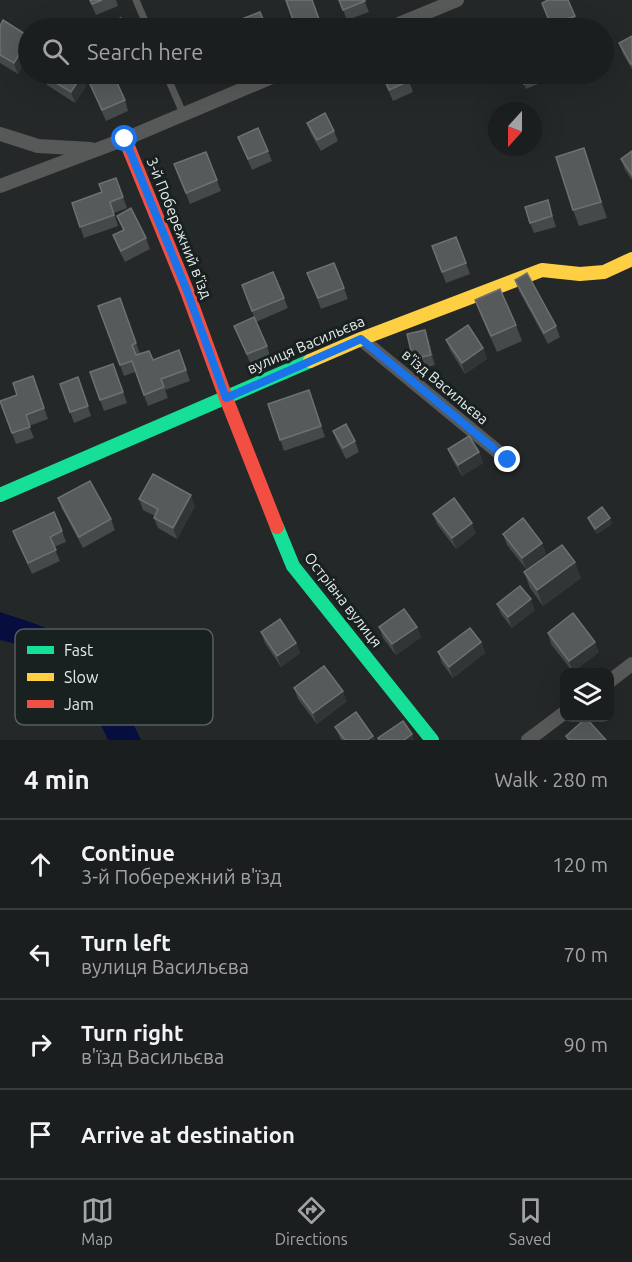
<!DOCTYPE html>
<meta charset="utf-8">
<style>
body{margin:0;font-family:Ubuntu,sans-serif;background:#242727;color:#f1f3f6}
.controls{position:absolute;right:18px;bottom:18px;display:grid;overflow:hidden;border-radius:12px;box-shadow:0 6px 24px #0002}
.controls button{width:54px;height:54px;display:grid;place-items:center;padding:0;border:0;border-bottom:2px solid #393c3c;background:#1b1e1e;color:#f1f3f6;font:30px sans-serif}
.compass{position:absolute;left:488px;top:102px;width:54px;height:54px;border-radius:50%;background:#1b1e1e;box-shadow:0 6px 24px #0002;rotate:201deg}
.stop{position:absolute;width:18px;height:18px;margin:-14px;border:4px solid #1a73e8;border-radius:50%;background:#fff}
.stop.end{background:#1a73e8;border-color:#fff;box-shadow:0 2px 6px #0008}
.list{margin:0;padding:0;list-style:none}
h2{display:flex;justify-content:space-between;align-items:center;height:78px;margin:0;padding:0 24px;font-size:26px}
h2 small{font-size:20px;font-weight:400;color:#a0a2a4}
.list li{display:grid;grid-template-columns:39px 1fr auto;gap:18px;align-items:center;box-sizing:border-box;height:90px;padding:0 24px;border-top:2px solid #393c3c}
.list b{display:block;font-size:22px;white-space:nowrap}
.list p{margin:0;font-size:20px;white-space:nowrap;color:#a0a2a4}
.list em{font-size:20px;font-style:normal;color:#a0a2a4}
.icon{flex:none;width:33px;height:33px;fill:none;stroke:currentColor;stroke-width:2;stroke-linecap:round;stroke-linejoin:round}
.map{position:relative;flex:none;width:632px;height:740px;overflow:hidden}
.search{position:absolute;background:#1b1e1e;box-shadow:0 6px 24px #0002;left:18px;right:18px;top:18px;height:66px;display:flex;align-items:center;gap:15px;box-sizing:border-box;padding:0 21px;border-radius:33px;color:#a0a2a4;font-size:22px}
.sheet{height:438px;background:#1b1e1e}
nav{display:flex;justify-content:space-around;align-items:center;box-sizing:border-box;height:84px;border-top:2px solid #393c3c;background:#1b1e1e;font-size:16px;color:#a0a2a4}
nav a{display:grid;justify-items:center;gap:3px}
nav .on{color:#a1a6a6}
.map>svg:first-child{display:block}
.water{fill:#060d3f}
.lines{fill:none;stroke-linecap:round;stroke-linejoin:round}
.lane{stroke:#575858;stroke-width:7}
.street{stroke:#575858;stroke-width:14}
.fast{stroke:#16e098;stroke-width:14}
.slow{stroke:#ffcf43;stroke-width:14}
.jam{stroke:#f24e42;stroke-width:14}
.wall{fill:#46494a}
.shaded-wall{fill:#313535}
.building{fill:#575a5b;stroke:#6d7172;stroke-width:1.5}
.route{stroke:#1a73e8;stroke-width:8}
.labels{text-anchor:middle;stroke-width:6;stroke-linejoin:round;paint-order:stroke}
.street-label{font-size:15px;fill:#e5eaea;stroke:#182020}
.key{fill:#182020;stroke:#565d5d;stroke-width:1.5}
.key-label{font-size:16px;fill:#e5eaea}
</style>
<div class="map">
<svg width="632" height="740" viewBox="0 0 632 740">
<rect width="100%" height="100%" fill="#242828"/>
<!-- water -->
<path class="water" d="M0,612C33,623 92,640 109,672C120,693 130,718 141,740H108C91,700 63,664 22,646C16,643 7,642 0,640Z"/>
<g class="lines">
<!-- lane -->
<g class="lane">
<polyline points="136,0 148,28"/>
<polyline points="166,74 183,113"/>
</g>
<!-- street -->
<g class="street">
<polyline points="389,28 457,0"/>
<polyline points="0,134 38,146 91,149"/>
<polyline points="0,186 125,139 279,74"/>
<polyline points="361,339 508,460"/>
<polyline points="610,681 632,664"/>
<polyline points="528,740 564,713"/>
</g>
<!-- fast -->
<g class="fast">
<polyline points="0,495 310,361"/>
<polyline points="277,527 293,566 432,740"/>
</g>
<!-- slow -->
<polyline class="slow" points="310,361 361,339 542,270 580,274 604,272 632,259"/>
<!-- jam -->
<polyline class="jam" points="125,139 187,291 226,398 277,527"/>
</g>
<!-- wall -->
<g class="wall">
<polygon points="89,0 116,0 118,6 96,15"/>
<polygon points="285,0 312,0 322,28 296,28"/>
<polygon points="339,0 364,0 369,12 347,20"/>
<polygon points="542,3 575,16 578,26 573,28 552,28"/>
<polygon points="0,26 28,36 28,56 18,74 0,63"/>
<polygon points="632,36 632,69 623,54 619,43"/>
<polygon points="381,74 409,81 413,92 393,101"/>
<polygon points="491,74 500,74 492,77"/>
<polygon points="520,74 534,74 538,84 526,89"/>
<polygon points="43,75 82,75 86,86 75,103 47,85"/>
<polygon points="88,80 125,100 128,111 106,121"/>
<polygon points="307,123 334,131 338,141 321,151 311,134"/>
<polygon points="238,137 268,151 272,161 252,170"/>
<polygon points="584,148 607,218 579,226 573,210"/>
<polygon points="632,151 632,180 625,170 621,159"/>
<polygon points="206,152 221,191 190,204 174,164"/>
<polygon points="116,178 127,208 114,213 118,226 84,238 72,203 102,192"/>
<polygon points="551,211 556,227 534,233 530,223"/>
<polygon points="117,216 146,238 150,249 125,262 117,246 113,235 123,230"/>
<polygon points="456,237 470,274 446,283 432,246"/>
<polygon points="307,273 344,288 348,299 321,309"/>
<polygon points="515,280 556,326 560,337 548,344 519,291"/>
<polygon points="242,285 284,298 288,308 256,322"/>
<polygon points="120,298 140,354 153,360 179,350 190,381 165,390 168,398 148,406 135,372 124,376 98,306"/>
<polygon points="475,300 516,325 522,341 497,352 481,316"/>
<polygon points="234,326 267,346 270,356 251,365"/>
<polygon points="429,340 435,365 417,370 413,359"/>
<polygon points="446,340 483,348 487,359 465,374 450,350"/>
<polygon points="113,364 127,403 104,411 90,372"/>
<polygon points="33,376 48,419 29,426 34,438 16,444 0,401 17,395"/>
<polygon points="78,377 91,416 74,423 60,384"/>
<polygon points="309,390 325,437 284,451 268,404"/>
<polygon points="333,431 355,441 359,452 346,459 337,442"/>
<polygon points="448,449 479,452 483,463 462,476 452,459"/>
<polygon points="58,498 111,519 115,530 83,548 62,509"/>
<polygon points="139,499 195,506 177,539 158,528 154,518 155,516 143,510"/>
<polygon points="433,514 476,533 456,549 437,524"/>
<polygon points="588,518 612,524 597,534 590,523"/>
<polygon points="13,531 62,531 66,542 54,547 60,561 32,574 17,542"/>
<polygon points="503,534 542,543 546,554 526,569 507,545"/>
<polygon points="524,572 581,578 543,606 530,588"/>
<polygon points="497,604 535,610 512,628 501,614"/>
<polygon points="379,627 417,627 421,637 396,655 383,638"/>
<polygon points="261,632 296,643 300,653 281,667 265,643"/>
<polygon points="548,633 599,652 573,672 551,644"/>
<polygon points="481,642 485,653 453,678 442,663 438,652"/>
<polygon points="294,688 347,701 317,724 298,699"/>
<polygon points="335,727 373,736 375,740 341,740"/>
</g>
<!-- shaded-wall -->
<g class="shaded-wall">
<polygon points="28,39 28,56 18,74 14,63"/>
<polygon points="82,75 86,86 75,103 71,92"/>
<polygon points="584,148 590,164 607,218 601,202"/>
<polygon points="425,330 429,340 435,365 431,355"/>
<polygon points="483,348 487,359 465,374 462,363"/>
<polygon points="479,452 483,463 462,476 458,465"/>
<polygon points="191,495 195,506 177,539 173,528"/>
<polygon points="610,518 612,524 597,534 595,529"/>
<polygon points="472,523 476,533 456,549 452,538"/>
<polygon points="542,543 546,554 526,569 522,558"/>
<polygon points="575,562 581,578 543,606 537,590"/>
<polygon points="531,599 535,610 512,628 508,617"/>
<polygon points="417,627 421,637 396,655 392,644"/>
<polygon points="481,642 485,653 453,678 449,667"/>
<polygon points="595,642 599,652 573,672 569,661"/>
<polygon points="296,643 300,653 281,667 277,656"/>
<polygon points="343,691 347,701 317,724 313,713"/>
<polygon points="412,734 414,740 404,740"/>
<polygon points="373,736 375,740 367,740"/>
</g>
<!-- building -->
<g class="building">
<polygon points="90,0 102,0 92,4"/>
<polygon points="286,0 312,0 319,19 296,28"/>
<polygon points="339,0 364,0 365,1 343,10"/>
<polygon points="548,0 568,0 575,16 551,25 542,3"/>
<polygon points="260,12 267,28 246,28 242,19"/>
<polygon points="121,18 125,28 107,28 105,24"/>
<polygon points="3,20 28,36 28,39 14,63 0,55 0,26"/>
<polygon points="214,21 217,28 197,28"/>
<polygon points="632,36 632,63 631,64 619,43"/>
<polygon points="44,74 80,74 82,75 71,92 43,75"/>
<polygon points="103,74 113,74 125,100 102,110 88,80"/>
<polygon points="382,74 405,74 409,81 389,90"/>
<polygon points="520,74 534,74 536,79 524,84"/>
<polygon points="325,113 334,131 317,140 307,123"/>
<polygon points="258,128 268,151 248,159 238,137"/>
<polygon points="584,148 601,202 573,210 556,157"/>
<polygon points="632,151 632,175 621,159"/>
<polygon points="206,152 217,180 186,193 174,164"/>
<polygon points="116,178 123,197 110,202 114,215 80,227 72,203 102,192 99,184"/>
<polygon points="548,200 552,216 530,223 525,207"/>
<polygon points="131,208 146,238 121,251 113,235 124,230 117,216"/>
<polygon points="456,237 466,263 442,272 432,246"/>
<polygon points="334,263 344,288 318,298 307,273"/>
<polygon points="273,272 284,298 252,311 242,285"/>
<polygon points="527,273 556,326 544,333 515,280"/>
<polygon points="500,289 516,325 491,336 475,300"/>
<polygon points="120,298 136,343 132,345 136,355 149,351 153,360 179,350 186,370 161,379 164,387 144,395 132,361 120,365 98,306"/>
<polygon points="254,317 267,346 247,354 234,326"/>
<polygon points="468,325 483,348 462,363 446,340"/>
<polygon points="425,330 431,355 413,359 407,334"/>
<polygon points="113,364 123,392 100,400 90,372"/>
<polygon points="33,376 44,408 26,415 30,427 12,433 0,401 17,395 13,383"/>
<polygon points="78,377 88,406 70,412 60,384"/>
<polygon points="309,390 321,426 280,440 268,404"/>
<polygon points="346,424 355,441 343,448 333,431"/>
<polygon points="469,436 479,452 458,465 448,449"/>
<polygon points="153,474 191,495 173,528 154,518 158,509 139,499"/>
<polygon points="90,481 111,519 79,537 58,498"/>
<polygon points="454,498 472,523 452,538 433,514"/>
<polygon points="602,507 610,518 595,529 588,518"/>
<polygon points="54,512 62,531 50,537 56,550 28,563 13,531"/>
<polygon points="523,518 542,543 522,558 503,534"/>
<polygon points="562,545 575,562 537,590 524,572"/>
<polygon points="520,586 531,599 508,617 497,604"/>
<polygon points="404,609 417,627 392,644 379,627"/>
<polygon points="573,613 595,642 569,661 548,633"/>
<polygon points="280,619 296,643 277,656 261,632"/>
<polygon points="470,628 481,642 449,667 438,652"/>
<polygon points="324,666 343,691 313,713 294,688"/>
<polygon points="356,712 373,736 367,740 345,740 335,727"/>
<polygon points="586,718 606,740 569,740 566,736"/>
<polygon points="403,721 412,734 404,740 379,740 378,738"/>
</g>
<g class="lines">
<!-- route -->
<polyline class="route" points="125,139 187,291 226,398 361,339 508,460"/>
</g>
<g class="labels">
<!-- street labels -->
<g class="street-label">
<text transform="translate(179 228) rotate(68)" y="5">3-й Побережний в'їзд</text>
<text transform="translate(306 345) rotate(-23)" y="5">вулиця Васильєва</text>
<text transform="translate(445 387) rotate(40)" y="5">в'їзд Васильєва</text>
<text transform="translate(343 600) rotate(52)" y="5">Острівна вулиця</text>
</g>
</g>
<!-- legend -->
<rect x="15" y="629" width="198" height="96" rx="9" class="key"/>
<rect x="27" y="646" width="27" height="8" fill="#16e098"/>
<rect x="27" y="673" width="27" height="8" fill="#ffcf43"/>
<rect x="27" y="700" width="27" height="8" fill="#f24e42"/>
<g class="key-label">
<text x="64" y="656">Fast</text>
<text x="64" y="683">Slow</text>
<text x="64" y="710">Jam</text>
</g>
</svg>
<div class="controls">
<button><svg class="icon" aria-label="layers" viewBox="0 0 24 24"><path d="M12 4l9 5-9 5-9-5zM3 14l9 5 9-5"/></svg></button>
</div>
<svg class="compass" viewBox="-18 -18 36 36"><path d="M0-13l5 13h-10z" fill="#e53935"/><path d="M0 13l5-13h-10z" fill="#a0a2a4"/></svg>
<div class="stop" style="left:125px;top:139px"></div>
<div class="stop end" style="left:508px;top:460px"></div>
<div class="search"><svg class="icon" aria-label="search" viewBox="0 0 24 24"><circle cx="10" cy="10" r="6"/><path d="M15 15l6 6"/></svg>Search here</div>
</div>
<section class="sheet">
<h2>4 min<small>Walk · 280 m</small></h2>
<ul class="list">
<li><svg class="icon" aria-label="ahead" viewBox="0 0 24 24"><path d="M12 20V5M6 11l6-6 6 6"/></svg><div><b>Continue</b><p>3-й Побережний в'їзд</p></div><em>120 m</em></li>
<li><svg class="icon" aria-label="left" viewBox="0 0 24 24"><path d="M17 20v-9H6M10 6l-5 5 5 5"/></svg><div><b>Turn left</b><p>вулиця Васильєва</p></div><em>70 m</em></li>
<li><svg class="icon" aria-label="right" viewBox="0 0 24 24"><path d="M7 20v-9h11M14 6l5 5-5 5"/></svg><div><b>Turn right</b><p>в'їзд Васильєва</p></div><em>90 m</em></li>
<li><svg class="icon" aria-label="arrive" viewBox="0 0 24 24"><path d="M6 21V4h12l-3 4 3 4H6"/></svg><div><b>Arrive at destination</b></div></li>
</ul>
</section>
<nav>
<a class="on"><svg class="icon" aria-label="map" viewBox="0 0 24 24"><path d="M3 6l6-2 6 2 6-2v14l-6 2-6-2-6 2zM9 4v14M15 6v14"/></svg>Map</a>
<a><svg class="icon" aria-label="directions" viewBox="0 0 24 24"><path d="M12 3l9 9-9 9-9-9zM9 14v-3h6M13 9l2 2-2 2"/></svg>Directions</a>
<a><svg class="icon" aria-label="saved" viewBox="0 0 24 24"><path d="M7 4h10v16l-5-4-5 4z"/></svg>Saved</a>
</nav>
